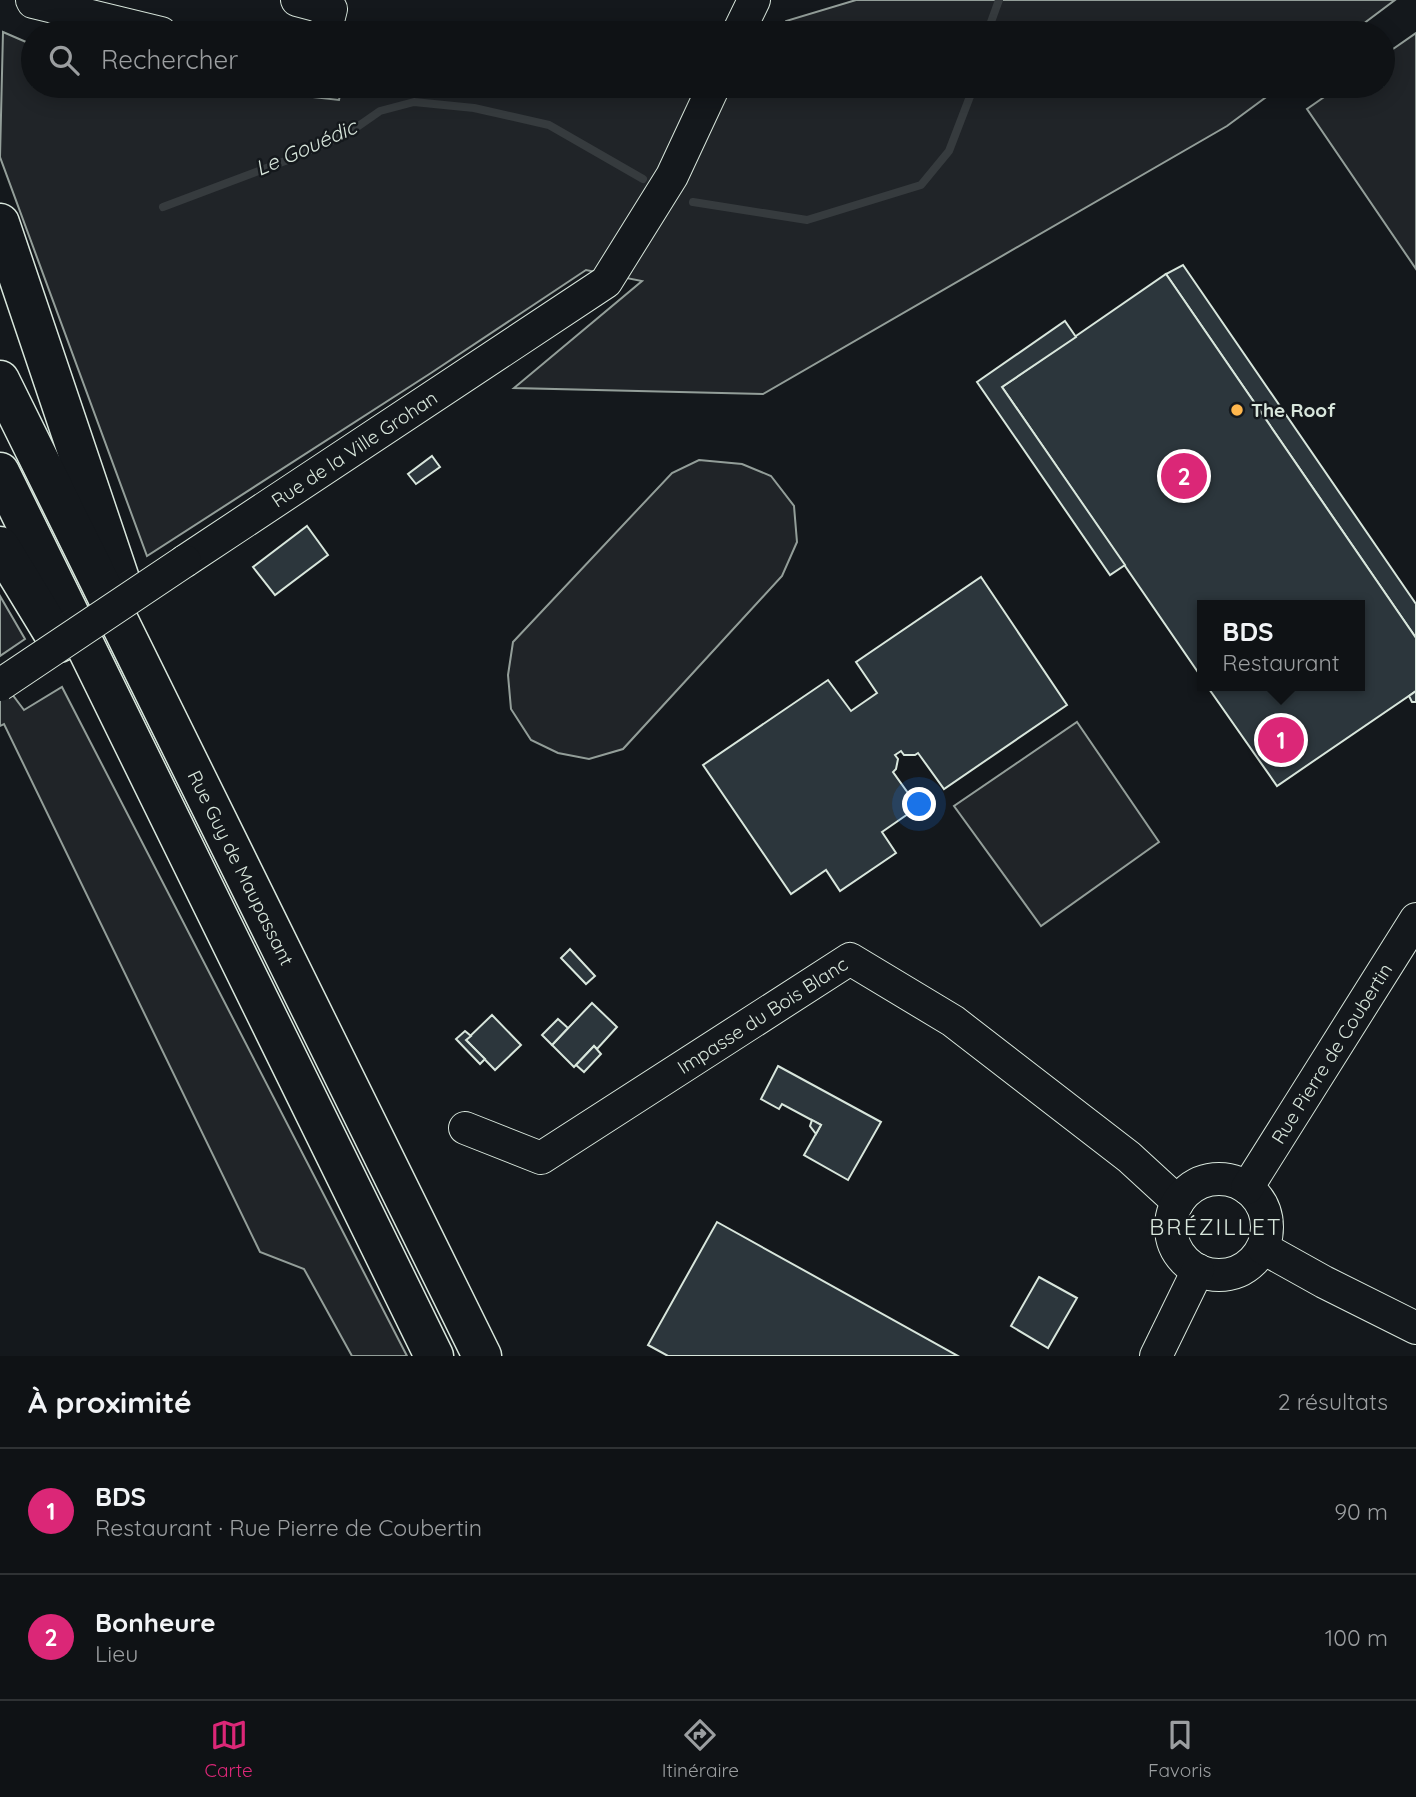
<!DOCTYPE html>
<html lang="fr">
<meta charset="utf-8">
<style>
body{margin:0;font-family:Quicksand,sans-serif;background:#181b1e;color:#f1f3f6}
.you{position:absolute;left:920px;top:805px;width:24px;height:24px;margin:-18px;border:5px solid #fff;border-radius:50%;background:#1a73e8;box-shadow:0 0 0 10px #1a73e833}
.badge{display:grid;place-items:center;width:46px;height:46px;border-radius:50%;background:#db2777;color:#fff;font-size:23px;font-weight:700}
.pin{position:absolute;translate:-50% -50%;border:4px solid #fff;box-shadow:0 2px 7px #0006}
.popup{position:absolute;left:1197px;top:600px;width:168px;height:91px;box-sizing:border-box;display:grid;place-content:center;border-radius:0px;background:#0f1215;filter:drop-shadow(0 2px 5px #0005);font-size:23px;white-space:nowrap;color:#9b9ea0}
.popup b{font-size:26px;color:#f1f3f6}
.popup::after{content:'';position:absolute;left:50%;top:100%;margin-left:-14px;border:14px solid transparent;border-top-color:#0f1215}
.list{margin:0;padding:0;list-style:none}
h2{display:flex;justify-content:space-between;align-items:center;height:91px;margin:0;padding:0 28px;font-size:30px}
h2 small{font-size:23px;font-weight:400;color:#9b9ea0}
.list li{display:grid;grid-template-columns:46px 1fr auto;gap:21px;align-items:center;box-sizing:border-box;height:126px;padding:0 28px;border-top:2px solid #2f3234}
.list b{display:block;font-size:26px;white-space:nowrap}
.list p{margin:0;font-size:23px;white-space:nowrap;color:#9b9ea0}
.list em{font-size:23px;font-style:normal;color:#9b9ea0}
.icon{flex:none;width:38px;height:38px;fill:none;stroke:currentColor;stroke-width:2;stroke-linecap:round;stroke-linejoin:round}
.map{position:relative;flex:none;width:1416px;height:1356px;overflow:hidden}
.search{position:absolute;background:#0f1215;box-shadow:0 4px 18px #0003;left:21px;right:21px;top:21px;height:77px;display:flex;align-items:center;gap:18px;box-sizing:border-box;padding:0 24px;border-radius:38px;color:#9b9ea0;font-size:26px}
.sheet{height:343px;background:#0f1215}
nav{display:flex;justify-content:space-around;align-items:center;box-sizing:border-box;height:98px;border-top:2px solid #2f3234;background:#0f1215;font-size:19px;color:#9b9ea0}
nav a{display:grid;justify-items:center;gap:4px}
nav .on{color:#db2777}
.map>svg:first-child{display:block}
.green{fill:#202428;stroke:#939e99;stroke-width:2}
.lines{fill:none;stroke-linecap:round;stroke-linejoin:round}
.stream{stroke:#363b3e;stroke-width:8}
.building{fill:#2c363c;stroke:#d8e6dc;stroke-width:2}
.minor-casing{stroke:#d8e6dc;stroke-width:34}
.major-casing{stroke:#d8e6dc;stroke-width:41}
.minor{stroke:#14181c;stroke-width:32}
.major{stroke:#14181c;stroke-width:38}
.minor-bridge-casing{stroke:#d8e6dc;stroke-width:34;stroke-linecap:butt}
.minor-bridge{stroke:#14181c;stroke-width:32}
.poi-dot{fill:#ffb74d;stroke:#14181c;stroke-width:2.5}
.labels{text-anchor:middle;stroke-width:5;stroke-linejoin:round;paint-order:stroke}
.poi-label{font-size:19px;font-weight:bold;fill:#d8e6dc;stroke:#14181c;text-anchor:start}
.street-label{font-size:19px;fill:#d8e6dc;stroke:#14181c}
.water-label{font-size:21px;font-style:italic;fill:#d8e6dc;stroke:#14181c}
.quarter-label{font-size:23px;letter-spacing:2px;fill:#d8e6dc;stroke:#14181c}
</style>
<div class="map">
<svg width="1416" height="1356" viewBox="0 0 1416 1356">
<rect width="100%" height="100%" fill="#14181c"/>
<!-- green -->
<g class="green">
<polygon points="856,0 1395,0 1351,33 780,33 786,21"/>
<polygon points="3,32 33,45 33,86 213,86 339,100 342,86 661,86 753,91 756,86 1281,86 1227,126 763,394 514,388 642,281 586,270 431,373 147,556 0,157"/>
<polygon points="1416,33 1416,269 1307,109 1340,86 1383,86 1383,56"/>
<polygon points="699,460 742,464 771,476 794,506 797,542 782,576 623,749 589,759 558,753 531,740 511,709 508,675 513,642 672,473"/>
<polygon points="0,596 25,639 0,656"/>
<polygon points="0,678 24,710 62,687 407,1356 352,1356 304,1269 260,1252 4,724 0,726"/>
<polygon points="1077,722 1159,842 1041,926 954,806"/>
</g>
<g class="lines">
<!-- stream -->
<g class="stream">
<polyline points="987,33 999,0"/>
<polyline points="693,202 807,220 921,185 949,151 974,86"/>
<polyline points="163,207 285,161 347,134 380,111 414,102 474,108 549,125 643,179"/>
</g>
</g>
<!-- building -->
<g class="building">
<polygon points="1183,265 1416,604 1416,638 1166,274"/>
<polygon points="1166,274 1416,638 1416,691 1277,786 1207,686 1360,686 1360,605 1202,605 1202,678 1002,387"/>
<polygon points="1065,321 1076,337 1002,387 1125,565 1110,575 977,382"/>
<polygon points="432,456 440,467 416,484 408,474"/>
<polygon points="307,526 328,555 275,595 253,567"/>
<polygon points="981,577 1067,705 944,789 918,753 915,755 904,755 901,751 895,755 898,759 896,769 893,772 918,807 882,832 896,853 840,891 826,870 791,894 703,765 828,680 851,711 877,693 856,662"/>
<polygon points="1416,691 1416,702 1412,702 1409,696"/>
<polygon points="570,949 595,976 586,984 561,958"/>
<polygon points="592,1003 617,1027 597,1049 594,1046 574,1067 552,1045"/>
<polygon points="492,1015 521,1045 495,1070 466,1040"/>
<polygon points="558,1019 568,1028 552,1045 542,1035"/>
<polygon points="465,1031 471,1036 466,1040 485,1059 480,1064 456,1039"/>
<polygon points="594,1046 601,1054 584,1072 576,1065"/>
<polygon points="778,1066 881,1122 848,1180 804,1155 821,1125 782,1104 779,1109 761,1099"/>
<polygon points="812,1120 821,1125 816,1134 810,1126"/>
<polygon points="717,1222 958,1356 668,1356 648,1345"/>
<polygon points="1039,1277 1077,1298 1048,1348 1011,1326"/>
</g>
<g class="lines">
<defs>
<g id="minor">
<polyline points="32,0 33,2 161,33"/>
<polyline points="297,0 331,9 325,33"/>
<polyline points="738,33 754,0"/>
<path id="s1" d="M185,561L606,282L672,176L714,86"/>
<path id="s2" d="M465,1128L541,1158L850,959L953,1021L1129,1157L1178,1202"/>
<circle cx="1219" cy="1227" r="48"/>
<path id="s3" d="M1247,1188L1416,919"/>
<polyline points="1263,1248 1324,1282 1416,1328"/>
<polyline points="1156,1356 1198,1270"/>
</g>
<g id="major">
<polyline points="0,223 121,582"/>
<path id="s4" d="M0,380L482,1356"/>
<polyline points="0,472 434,1356"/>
<polyline points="0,546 59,643"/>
</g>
</defs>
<!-- minor casing -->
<use href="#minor" class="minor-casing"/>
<!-- major casing -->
<use href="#major" class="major-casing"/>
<!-- minor -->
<use href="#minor" class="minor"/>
<!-- major -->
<use href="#major" class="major"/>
<defs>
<polyline id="minor-bridge" points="0,685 185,561"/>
</defs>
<!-- minor-bridge casing -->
<use href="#minor-bridge" class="minor-bridge-casing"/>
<!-- minor-bridge -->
<use href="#minor-bridge" class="minor-bridge"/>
</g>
<!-- markers -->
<circle class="poi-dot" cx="1237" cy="410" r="7"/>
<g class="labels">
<!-- poi labels -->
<g class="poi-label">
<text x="1251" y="417">The Roof</text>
</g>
<!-- street labels -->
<g class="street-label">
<text dy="7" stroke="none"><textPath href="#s1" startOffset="203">Rue de la Ville Grohan</textPath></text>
<text dy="7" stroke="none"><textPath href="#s4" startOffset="544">Rue Guy de Maupassant</textPath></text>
<text dy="7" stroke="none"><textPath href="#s2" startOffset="345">Impasse du Bois Blanc</textPath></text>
<text dy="7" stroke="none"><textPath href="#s3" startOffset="159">Rue Pierre de Coubertin</textPath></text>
</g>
<!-- water labels -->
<g class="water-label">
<text transform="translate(306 148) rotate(-24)" y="7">Le Gouédic</text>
</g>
<!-- quarter labels -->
<g class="quarter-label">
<text x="1216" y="1235">BRÉZILLET</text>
</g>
</g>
</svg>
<div class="you"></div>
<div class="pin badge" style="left:1281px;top:740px">1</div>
<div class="popup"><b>BDS</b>Restaurant</div>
<div class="pin badge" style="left:1184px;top:476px">2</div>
<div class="search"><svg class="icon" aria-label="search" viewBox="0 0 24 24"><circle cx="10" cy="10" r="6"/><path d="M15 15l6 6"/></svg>Rechercher</div>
</div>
<section class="sheet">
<h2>À proximité<small>2 résultats</small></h2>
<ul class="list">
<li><span class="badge">1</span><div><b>BDS</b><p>Restaurant · Rue Pierre de Coubertin</p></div><em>90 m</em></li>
<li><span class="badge">2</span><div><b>Bonheure</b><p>Lieu</p></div><em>100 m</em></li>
</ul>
</section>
<nav>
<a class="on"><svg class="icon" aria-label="map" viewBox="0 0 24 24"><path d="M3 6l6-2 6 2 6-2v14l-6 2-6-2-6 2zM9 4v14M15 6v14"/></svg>Carte</a>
<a><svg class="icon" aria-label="directions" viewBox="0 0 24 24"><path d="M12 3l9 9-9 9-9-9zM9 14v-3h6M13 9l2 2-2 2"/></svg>Itinéraire</a>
<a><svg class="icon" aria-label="saved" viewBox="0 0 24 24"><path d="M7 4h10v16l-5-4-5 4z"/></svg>Favoris</a>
</nav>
